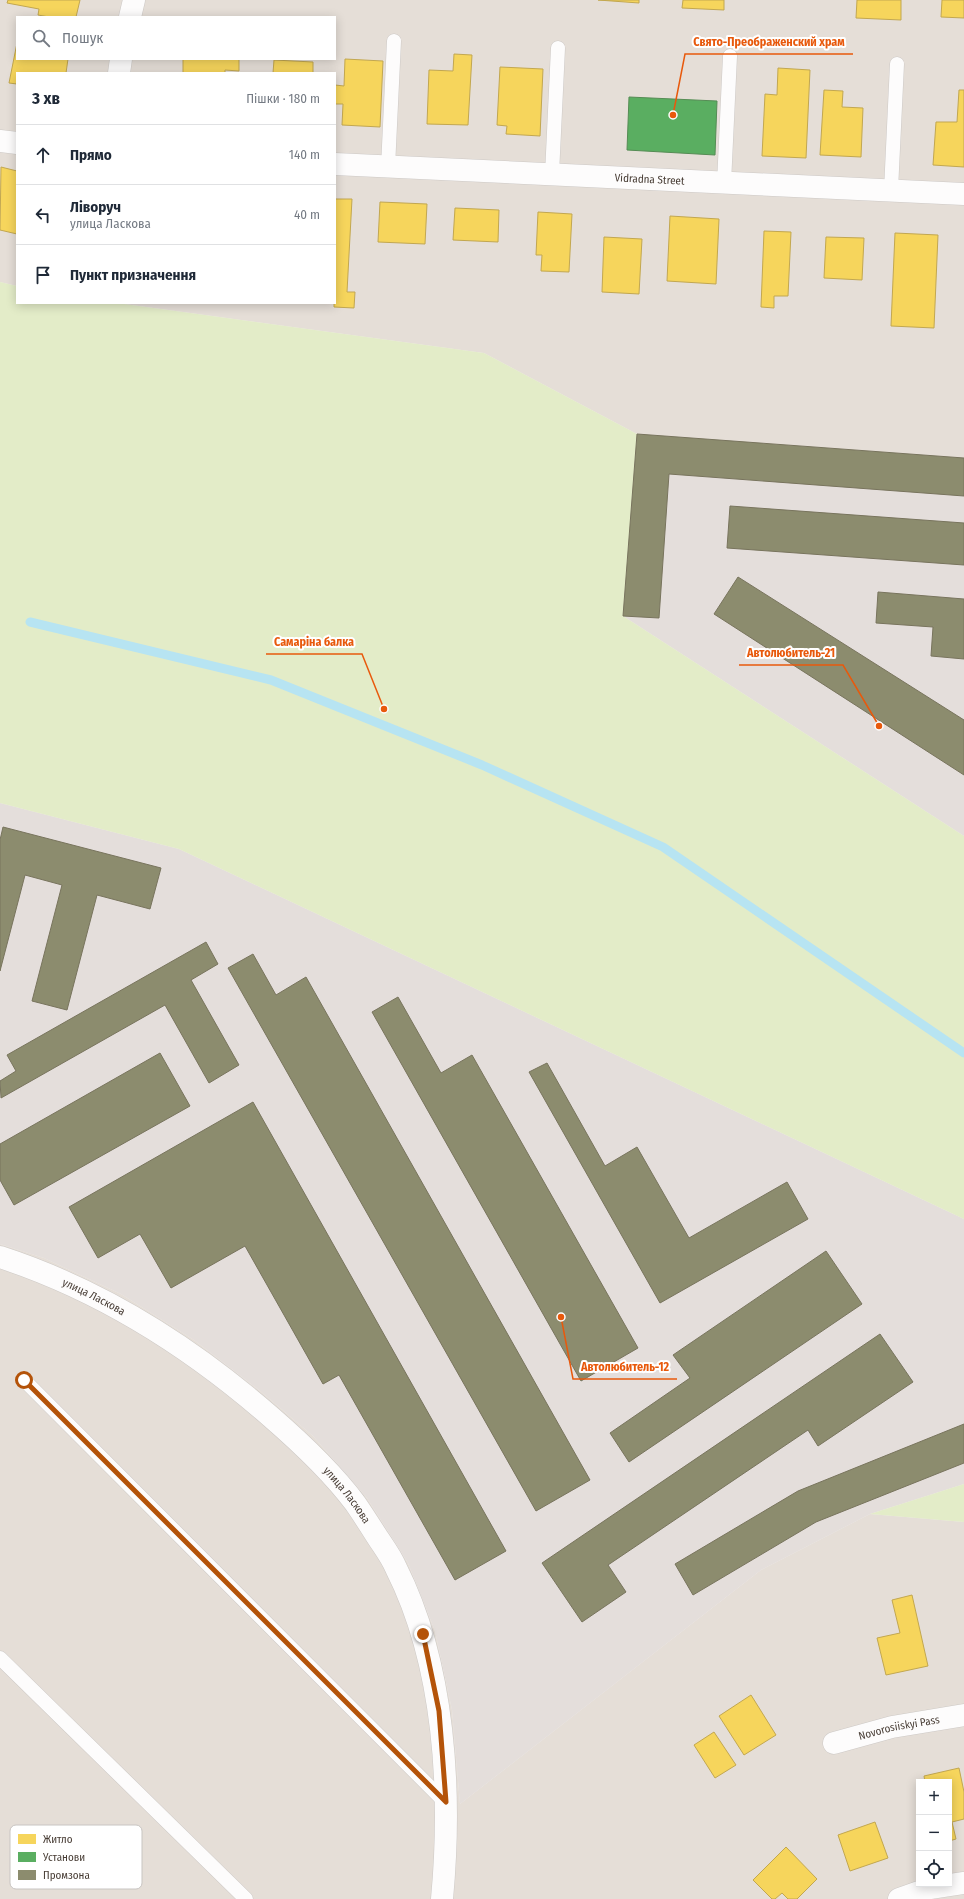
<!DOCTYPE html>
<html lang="uk">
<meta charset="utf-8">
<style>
body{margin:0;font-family:"Fira Sans Condensed",sans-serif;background:#f6f6f7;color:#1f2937}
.controls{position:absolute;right:12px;bottom:12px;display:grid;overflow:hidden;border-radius:0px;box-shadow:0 2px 10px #0003}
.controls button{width:36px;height:36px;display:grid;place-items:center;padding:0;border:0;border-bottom:1px solid #e0e1e3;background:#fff;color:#1f2937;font:20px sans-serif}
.stop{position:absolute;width:12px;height:12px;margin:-9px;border:3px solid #b45309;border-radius:50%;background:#fff}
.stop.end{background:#b45309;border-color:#fff;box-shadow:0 1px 4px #0008}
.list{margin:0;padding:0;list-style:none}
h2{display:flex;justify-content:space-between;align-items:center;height:52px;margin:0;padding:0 16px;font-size:17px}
h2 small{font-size:13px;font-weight:400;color:#747a83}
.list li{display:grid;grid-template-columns:26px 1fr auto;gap:12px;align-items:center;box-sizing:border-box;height:60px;padding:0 16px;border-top:1px solid #e0e1e3}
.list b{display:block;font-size:15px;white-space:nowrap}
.list p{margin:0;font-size:13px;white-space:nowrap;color:#747a83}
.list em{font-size:13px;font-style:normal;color:#747a83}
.icon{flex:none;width:22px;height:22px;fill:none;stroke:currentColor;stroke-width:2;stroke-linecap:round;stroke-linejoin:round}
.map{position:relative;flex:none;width:964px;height:1899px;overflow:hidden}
.search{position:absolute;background:#fff;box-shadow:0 2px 10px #0003;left:16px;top:16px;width:320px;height:44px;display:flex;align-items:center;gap:10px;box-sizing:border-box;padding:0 14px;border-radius:0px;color:#747a83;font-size:15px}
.panel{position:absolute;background:#fff;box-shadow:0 2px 10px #0003;left:16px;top:72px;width:320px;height:232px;border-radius:0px}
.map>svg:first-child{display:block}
.residential{fill:#e5ded7;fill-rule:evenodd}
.industrial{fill:#e4dedb}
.green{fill:#e3ecc8}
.homes{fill:#f6d55c;stroke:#c2a750}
.public{fill:#5aae61;stroke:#558c54}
.industry{fill:#8c8c6e;stroke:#78745d}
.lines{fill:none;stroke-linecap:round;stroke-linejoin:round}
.stream{stroke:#b7e4f2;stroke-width:9}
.lane-casing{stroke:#cdc9c6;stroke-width:15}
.street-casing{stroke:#cdc9c6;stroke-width:23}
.lane{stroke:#fdfcfc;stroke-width:14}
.street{stroke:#fdfcfc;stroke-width:22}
.route{stroke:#b45309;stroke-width:5}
.labels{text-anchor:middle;stroke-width:4;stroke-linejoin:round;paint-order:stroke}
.street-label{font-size:11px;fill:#483d35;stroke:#fff}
.key{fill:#fff;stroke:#c8c5c2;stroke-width:1}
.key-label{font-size:11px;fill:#483d35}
.leader{fill:none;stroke:#e8590c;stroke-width:1.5}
.callout-dot{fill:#e8590c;stroke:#fff;stroke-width:1.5}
.callout-label{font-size:12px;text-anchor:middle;font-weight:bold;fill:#e8590c;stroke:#fff;stroke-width:4;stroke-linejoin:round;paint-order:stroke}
</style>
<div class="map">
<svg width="964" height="1899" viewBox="0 0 964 1899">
<rect width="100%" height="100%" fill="#f0edea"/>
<!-- residential -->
<g class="residential">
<path d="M0,0H964V458L637,434L484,353L117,303H335V73H17V286L0,282ZM17,17H335V59H17Z"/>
<path d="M0,1244L44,1258L121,1294L194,1340L259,1390L313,1436L367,1498L408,1563L435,1631L452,1710L460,1804L761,1570L870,1514L964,1522V1899H0ZM919,1782H949V1884H919Z"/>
</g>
<!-- industrial -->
<g class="industrial">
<polygon points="637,434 964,458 964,836 623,616"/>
<polygon points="0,803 179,849 964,1219 964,1484 870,1514 761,1570 460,1804 452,1710 435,1631 408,1563 367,1498 313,1436 259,1390 194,1340 121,1294 44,1258 0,1244"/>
</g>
<!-- green -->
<g class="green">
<polygon points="0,282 17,286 17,303 117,303 484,353 637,434 623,616 964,836 964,1219 179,849 0,803"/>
<polygon points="964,1484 964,1522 870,1514"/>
</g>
<!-- homes -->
<g class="homes">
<polygon points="8,0 80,0 76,17 49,17 38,15 39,9 7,3"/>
<polygon points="598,0 639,0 639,3"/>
<polygon points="683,0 724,0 724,10 682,8"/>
<polygon points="857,0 901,0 901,20 856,18"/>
<polygon points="942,0 964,0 964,18 941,17"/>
<polygon points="17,43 17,59 68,59 66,73 17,73 17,84 9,83"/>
<polygon points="454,54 472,55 468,125 427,124 429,70 453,71"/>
<polygon points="183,59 239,59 239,71 225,70 225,73 183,73"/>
<polygon points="345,59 383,61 380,127 342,125 343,104 335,104 335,85 344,86"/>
<polygon points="274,60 313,62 313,73 273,73"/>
<polygon points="500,67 543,69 540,136 506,134 507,126 497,125"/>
<polygon points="778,68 810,70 806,158 762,156 765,94 777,95"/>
<polygon points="824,90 843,91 842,107 863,108 861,157 820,155"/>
<polygon points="959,90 964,90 964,167 933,165 936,122 957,122"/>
<polygon points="1,167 17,171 17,234 0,230"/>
<polygon points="335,199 352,199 347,292 355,292 354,308 334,307"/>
<polygon points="380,202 427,204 425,244 378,242"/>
<polygon points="455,208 499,210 498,242 453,240"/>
<polygon points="538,212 572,214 569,272 541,271 542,255 536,255"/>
<polygon points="670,216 719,219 716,284 667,281"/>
<polygon points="764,231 791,232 788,296 774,296 774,308 761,307"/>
<polygon points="895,233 938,235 934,328 891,326"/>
<polygon points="604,237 642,239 639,294 602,292"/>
<polygon points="826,237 864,238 862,280 824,278"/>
<polygon points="912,1595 928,1666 886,1675 877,1638 900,1633 892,1600"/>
<polygon points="751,1695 776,1735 744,1755 719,1716"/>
<polygon points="714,1732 736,1765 715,1778 694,1745"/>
<polygon points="959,1768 964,1792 964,1819 952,1822 956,1839 949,1841 949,1782 925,1782 924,1776"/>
<polygon points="875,1822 888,1858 850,1871 838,1835"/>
<polygon points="786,1847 817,1879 797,1899 788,1899 782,1893 775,1899 772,1899 753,1880"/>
</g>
<!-- public -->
<polygon class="public" points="629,97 717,101 715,155 627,150"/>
<!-- industry -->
<g class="industry">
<polygon points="637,434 964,458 964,496 669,474 659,618 623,616"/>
<polygon points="730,506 964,523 964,565 727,548"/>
<polygon points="738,577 964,720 964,775 714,614"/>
<polygon points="878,592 964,599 964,659 931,656 933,627 876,623"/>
<polygon points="3,827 161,868 150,909 97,895 67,1010 32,1001 62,885 25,875 0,971 0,840"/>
<polygon points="206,942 218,964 191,980 239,1065 209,1083 165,1005 1,1098 0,1081 16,1071 7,1055"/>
<polygon points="253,954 276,995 306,977 590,1480 536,1511 228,968"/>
<polygon points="398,997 441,1073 472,1055 638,1348 581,1381 372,1012"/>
<polygon points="160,1053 190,1106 14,1205 0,1180 0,1144"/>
<polygon points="547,1063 605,1166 637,1147 689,1238 787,1182 808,1219 660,1303 529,1072"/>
<polygon points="253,1102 506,1551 455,1580 339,1375 323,1384 245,1246 171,1288 140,1234 98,1258 69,1207"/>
<polygon points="826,1251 862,1304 629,1462 610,1433 690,1378 673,1355"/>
<polygon points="880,1334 913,1382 818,1446 808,1430 608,1565 626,1592 582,1622 542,1563"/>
<polygon points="964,1424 964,1463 816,1522 693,1595 675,1564 798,1491"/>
</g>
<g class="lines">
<!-- stream -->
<polyline class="stream" points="30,622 271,680 482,765 663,847 964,1053"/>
<defs>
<g id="lane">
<polyline points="388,167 394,41"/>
<polyline points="552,174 558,48"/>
<polyline points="724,183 730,56"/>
<polyline points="891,190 897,64"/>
<polyline points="24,1380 446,1803"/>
<polyline points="0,1658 246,1899"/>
</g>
<g id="street">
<polyline points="130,17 134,0"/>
<polyline points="119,73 121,59"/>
<polyline points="0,141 17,143"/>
<path id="s1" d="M335,164L964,194"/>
<path id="s2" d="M0,1257C101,1290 191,1347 271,1417C301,1443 331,1471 355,1503C362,1513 369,1524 376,1535C383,1546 391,1556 396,1568C445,1665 452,1792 442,1899"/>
<path id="s3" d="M834,1743L892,1727L964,1715"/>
<polyline points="899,1899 930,1888 964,1883"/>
</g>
</defs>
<!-- lane casing -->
<use href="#lane" class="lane-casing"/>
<!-- street casing -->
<use href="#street" class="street-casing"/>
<!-- lane -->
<use href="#lane" class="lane"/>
<!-- street -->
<use href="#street" class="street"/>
</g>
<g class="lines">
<!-- route -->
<polyline class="route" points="24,1380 446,1802 439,1711 423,1634"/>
</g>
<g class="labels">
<!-- street labels -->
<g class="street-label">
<text dy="4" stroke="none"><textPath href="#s1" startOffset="315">Vidradna Street</textPath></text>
<text dy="4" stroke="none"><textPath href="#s2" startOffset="102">улица Ласкова</textPath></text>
<text dy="4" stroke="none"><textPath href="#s2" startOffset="426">улица Ласкова</textPath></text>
<text dy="4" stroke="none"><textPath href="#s3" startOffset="67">Novorosiiskyi Pass</textPath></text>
</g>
</g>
<!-- legend -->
<rect x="10" y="1825" width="132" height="64" rx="6" class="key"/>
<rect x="18" y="1834" width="18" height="10" fill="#f6d55c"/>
<rect x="18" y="1852" width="18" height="10" fill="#5aae61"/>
<rect x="18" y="1870" width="18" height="10" fill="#8c8c6e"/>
<g class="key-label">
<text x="43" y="1843">Житло</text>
<text x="43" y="1861">Установи</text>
<text x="43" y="1879">Промзона</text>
</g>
<!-- callouts -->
<path class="leader" d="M673 115L685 54H853M384 709L362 654H266M879 726L843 665H739M561 1317L573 1379H677"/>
<g class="callout-dot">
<circle cx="673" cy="115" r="4"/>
<circle cx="384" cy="709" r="4"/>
<circle cx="879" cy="726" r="4"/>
<circle cx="561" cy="1317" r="4"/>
</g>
<g class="callout-label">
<text x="769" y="46">Свято-Преображенский храм</text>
<text x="314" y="646">Самаріна балка</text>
<text x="791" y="657">Автолюбитель-21</text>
<text x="625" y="1371">Автолюбитель-12</text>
</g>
</svg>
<div class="controls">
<button>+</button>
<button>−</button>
<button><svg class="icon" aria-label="locate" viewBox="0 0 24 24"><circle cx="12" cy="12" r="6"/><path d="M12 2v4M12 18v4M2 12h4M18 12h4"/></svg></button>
</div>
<div class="stop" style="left:24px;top:1380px"></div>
<div class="stop end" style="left:423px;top:1634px"></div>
<div class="search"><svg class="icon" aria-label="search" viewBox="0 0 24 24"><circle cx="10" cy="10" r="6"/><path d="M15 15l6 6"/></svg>Пошук</div>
<section class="panel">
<h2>3 хв<small>Пішки · 180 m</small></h2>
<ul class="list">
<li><svg class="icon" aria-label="ahead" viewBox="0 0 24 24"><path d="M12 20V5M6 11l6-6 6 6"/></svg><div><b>Прямо</b></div><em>140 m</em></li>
<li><svg class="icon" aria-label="left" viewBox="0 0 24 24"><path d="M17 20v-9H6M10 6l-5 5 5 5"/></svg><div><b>Ліворуч</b><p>улица Ласкова</p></div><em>40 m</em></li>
<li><svg class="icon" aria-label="arrive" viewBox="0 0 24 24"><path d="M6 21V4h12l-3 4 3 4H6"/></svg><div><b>Пункт призначення</b></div></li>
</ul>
</section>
</div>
